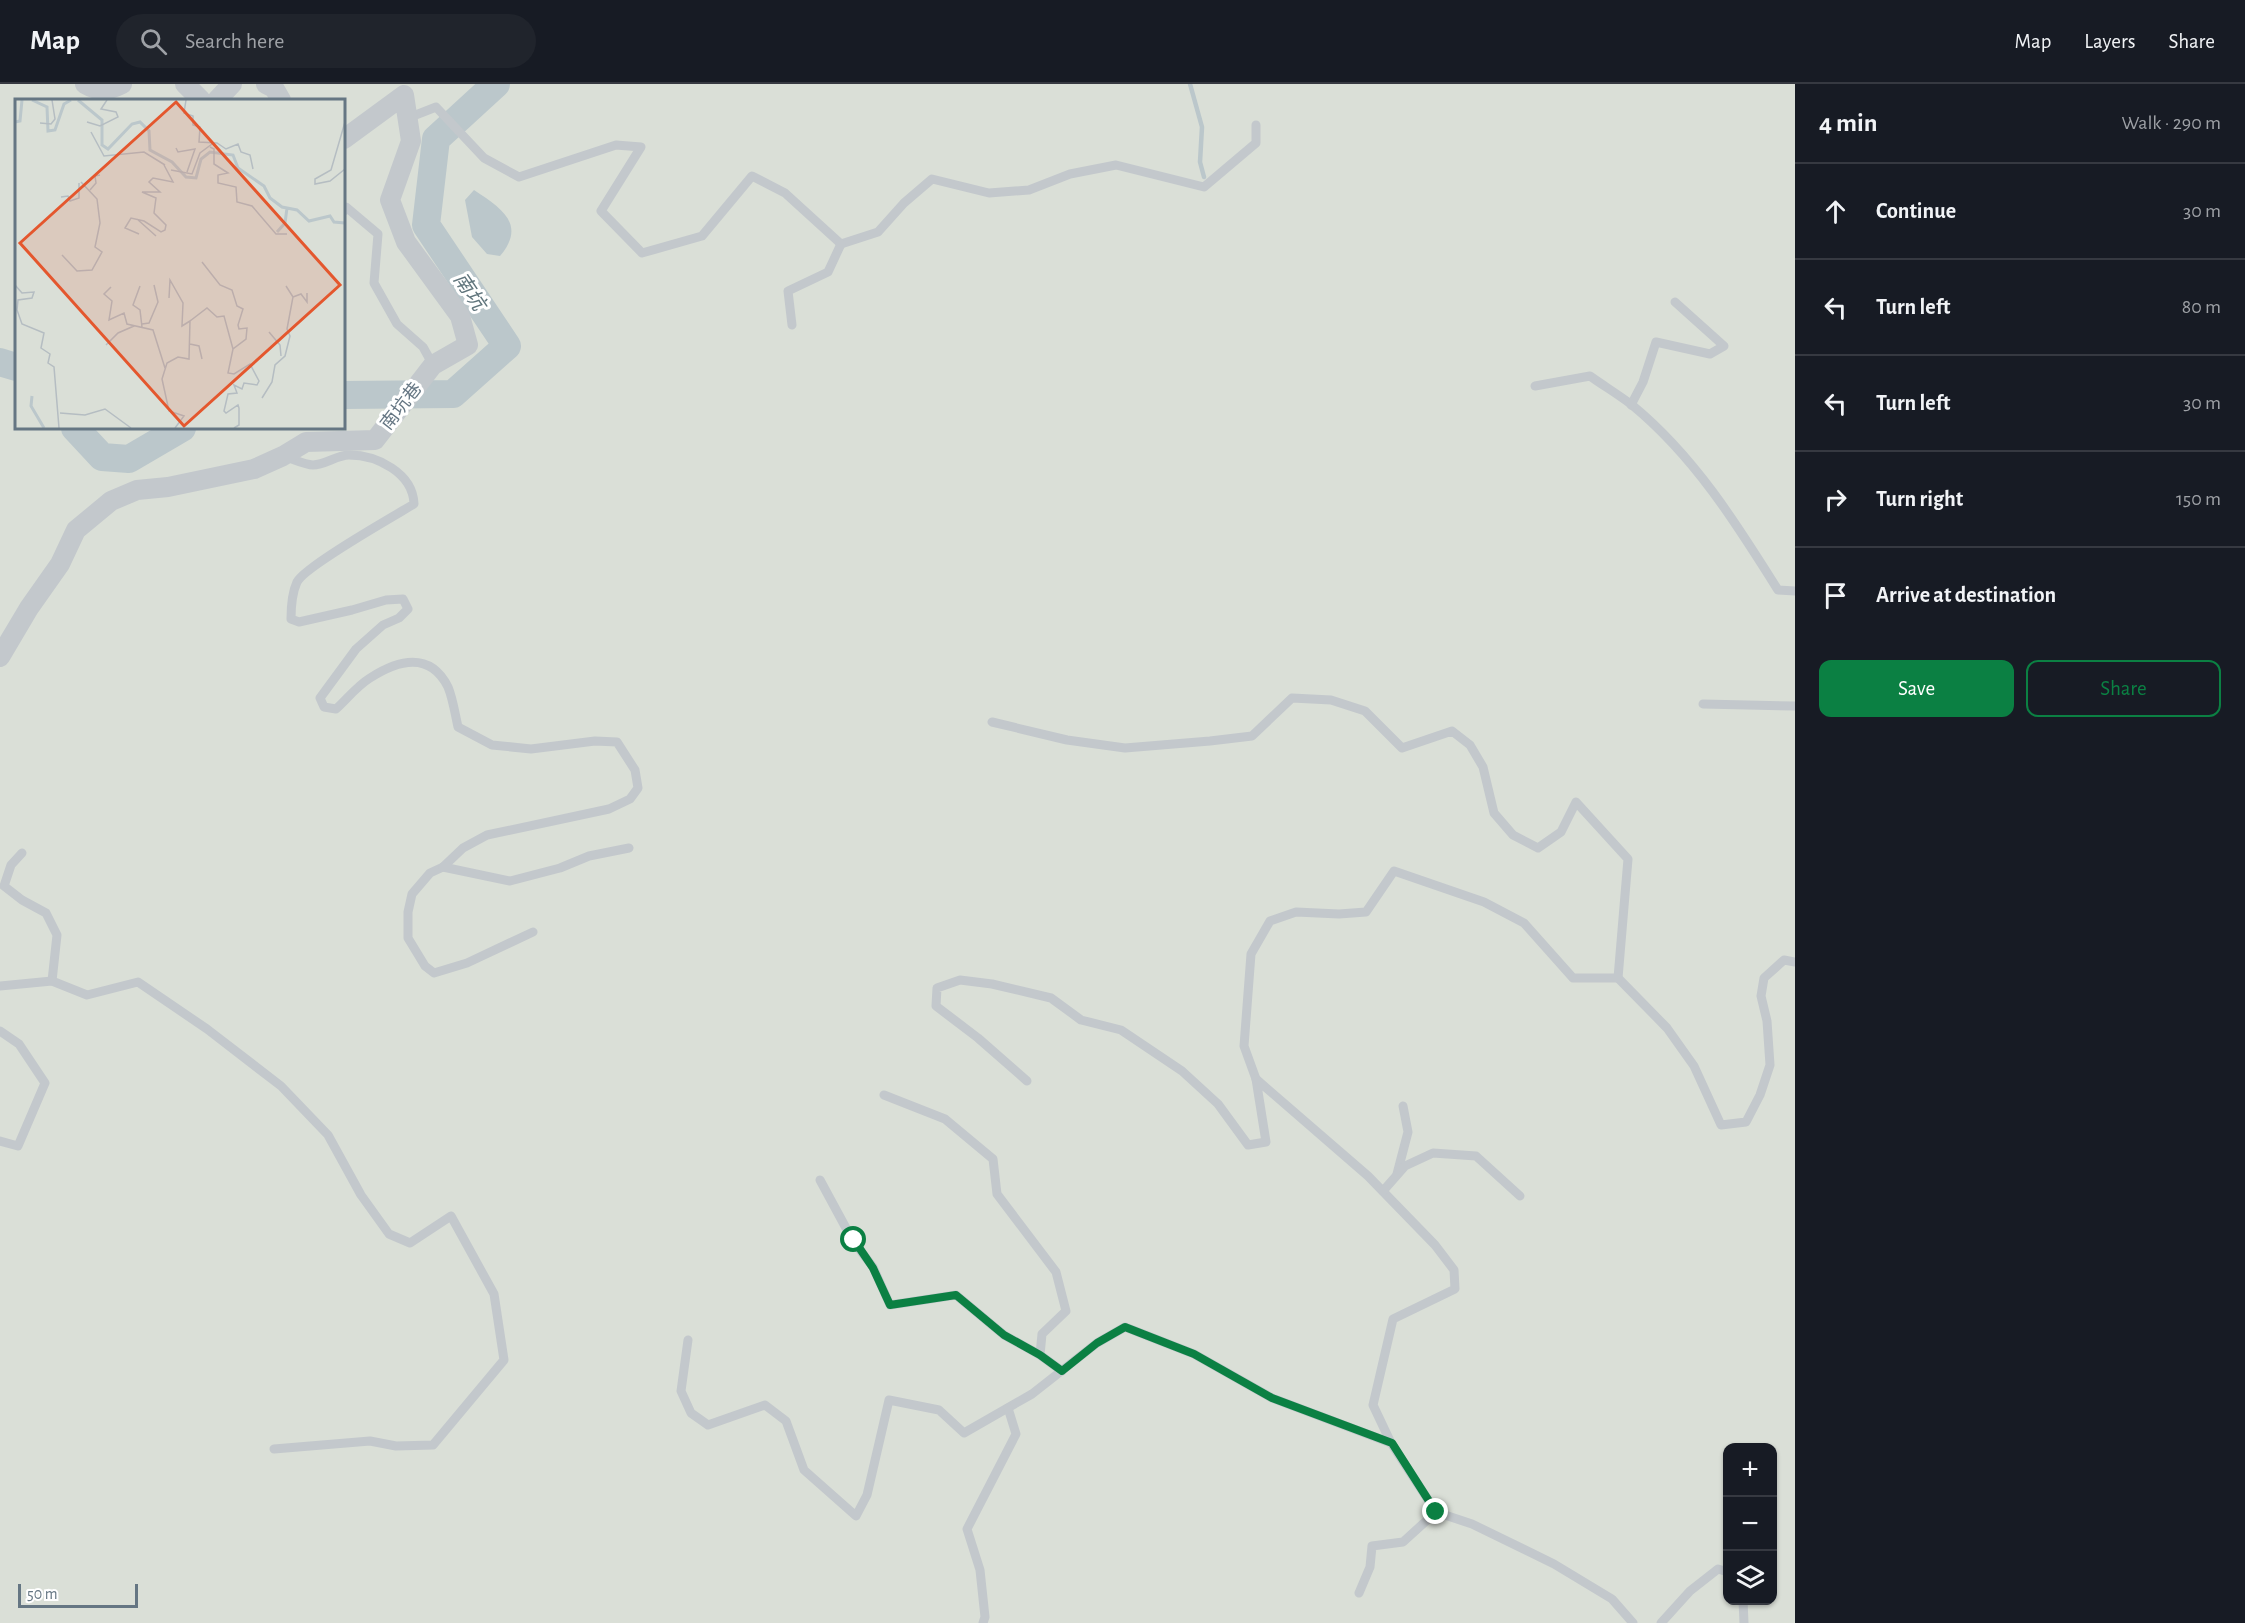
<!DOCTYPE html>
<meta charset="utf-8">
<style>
body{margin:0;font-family:"Alegreya Sans","Noto Sans TC",sans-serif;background:#20242c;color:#f1f3f6}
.controls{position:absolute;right:18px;bottom:18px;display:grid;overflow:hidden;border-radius:12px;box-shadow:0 2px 4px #0004}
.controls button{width:54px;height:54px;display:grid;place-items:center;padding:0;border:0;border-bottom:2px solid #363941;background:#171b24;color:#f1f3f6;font:30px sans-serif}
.scale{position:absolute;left:18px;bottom:15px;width:120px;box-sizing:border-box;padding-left:6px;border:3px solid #657683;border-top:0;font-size:16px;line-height:21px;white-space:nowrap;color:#657683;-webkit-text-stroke:4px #fff;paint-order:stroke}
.stop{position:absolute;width:18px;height:18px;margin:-14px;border:4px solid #0b8043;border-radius:50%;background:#fff}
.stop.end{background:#0b8043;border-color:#fff;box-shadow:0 2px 6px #0008}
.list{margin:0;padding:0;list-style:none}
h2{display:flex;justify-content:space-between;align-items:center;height:78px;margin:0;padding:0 24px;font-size:26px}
h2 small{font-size:20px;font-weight:400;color:#9ea1a6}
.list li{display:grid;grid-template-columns:39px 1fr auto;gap:18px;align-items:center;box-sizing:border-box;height:96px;padding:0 24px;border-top:2px solid #363941}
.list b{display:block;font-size:22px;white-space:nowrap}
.list em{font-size:20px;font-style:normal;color:#9ea1a6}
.actions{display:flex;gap:12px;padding:18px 24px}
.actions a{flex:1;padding:14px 0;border:2px solid #0b8043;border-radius:12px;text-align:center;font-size:21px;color:#0b8043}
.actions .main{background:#0b8043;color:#fff}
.icon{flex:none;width:33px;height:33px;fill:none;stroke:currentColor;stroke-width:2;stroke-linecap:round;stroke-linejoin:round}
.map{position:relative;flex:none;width:1795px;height:1539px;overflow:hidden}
header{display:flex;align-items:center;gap:36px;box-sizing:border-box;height:84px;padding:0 30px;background:#171b24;border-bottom:2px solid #363941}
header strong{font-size:28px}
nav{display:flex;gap:33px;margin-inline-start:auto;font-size:21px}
.search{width:420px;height:54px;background:#20242c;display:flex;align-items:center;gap:15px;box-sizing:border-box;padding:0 21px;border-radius:33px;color:#9ea1a6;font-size:22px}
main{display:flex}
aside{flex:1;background:#171b24}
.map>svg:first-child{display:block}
.green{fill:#dadfd7;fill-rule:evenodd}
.water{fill:#bbc7cb}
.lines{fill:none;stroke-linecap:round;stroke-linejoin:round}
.stream{stroke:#bbc7cb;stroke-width:4.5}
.river{stroke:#bbc7cb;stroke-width:28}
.service{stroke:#c3c8cc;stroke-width:9}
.minor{stroke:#c3c8cc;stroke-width:20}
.route{stroke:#0b8043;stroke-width:8}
.labels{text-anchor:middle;stroke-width:6;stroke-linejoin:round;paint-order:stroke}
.street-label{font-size:18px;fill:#657683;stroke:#fff}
.water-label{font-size:20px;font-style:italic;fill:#60757c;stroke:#fff}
.inset-river{fill:none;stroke:#bbc7cb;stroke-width:3}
.inset-road{fill:none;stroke:#b5bdc2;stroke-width:1.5}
.view{fill:#e4572e;fill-opacity:0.15;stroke:#e4572e;stroke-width:3}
.inset-edge{fill:none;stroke:#657683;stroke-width:3}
</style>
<header>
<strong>Map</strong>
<div class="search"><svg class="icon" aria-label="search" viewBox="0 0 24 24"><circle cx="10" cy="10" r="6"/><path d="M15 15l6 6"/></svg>Search here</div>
<nav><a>Map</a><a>Layers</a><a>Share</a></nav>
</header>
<main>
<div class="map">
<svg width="1795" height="1539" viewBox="0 0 1795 1539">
<rect width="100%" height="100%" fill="#fafaf8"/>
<!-- green -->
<path class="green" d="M0,0H1795V1539H0ZM16,16H344V344H16ZM1728,1364H1772V1516H1728Z"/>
<!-- water -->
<path class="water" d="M474,106C501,124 527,140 500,172L487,170L472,153L465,116Z"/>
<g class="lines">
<!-- stream -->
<polyline class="stream" points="1190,0 1202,43 1200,78 1204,93"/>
<!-- river -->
<g class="river">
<polyline points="0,278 16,283"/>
<polyline points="344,311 453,310 507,262 426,141 436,55 496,0"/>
<polyline points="75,344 102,373 129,375 182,344"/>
</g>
<!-- service -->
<g class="service">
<polyline points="408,34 436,23 484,74 519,93 616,61 641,63 601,127 642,169 702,152 752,92 785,109 841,160 878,148 904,119 932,95 989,109 1029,106 1070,90 1116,81 1204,103 1256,59 1256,41"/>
<polyline points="344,127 346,123 378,150 374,199 397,240 423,263 433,281"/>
<polyline points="792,241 788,207 828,188 841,160"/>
<path d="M1535,302L1590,292C1604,302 1619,311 1632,321C1694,372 1736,439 1778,506L1795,507"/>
<polyline points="1631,321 1643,298 1656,258 1710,270 1724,262 1675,218"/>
<path d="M286,373C293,375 305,381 313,381C325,381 337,371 349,371C377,371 413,389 414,420C394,432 304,483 297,498C292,509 291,523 291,535L299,538L352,526L386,516L403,515L408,525L399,534L383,541L356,565L320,614L324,623L336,625C347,615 357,602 370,594C398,576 430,567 448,603C453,615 455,630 458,643L492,661L531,665L595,657L617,658L635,686L638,704L630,715L609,725L487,751L463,764L443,783L430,789L412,810L408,828V854L425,882L434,889L467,879L533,848"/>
<polyline points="1703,620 1795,622"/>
<polyline points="992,638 1067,656 1125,664 1210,657 1252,652 1292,614 1331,616 1365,627 1402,664 1452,647 1470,661 1483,683 1494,729 1513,751 1538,764 1561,748 1576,718 1628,775 1618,894 1667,944 1694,982 1721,1041 1746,1038 1760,1011 1770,981 1767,937 1761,912 1764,894 1784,876 1795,878"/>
<polyline points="22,769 11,781 4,802 22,816 46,829 57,851 52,897"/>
<polyline points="443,783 510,797 560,784 589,772 629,764"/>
<polyline points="0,902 52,897 87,911 138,898 207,945 281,1002 328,1051 361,1111 389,1150 410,1159 451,1132 494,1210 504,1276 433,1361 396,1362 370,1357 274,1365"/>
<polyline points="0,947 19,960 45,999 18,1062 0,1057"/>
<polyline points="1256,995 1244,962 1251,870 1270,837 1296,828 1339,830 1366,828 1394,787 1484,818 1524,839 1573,894 1618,894"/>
<polyline points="1027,997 978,954 936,922 937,904 960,896 992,900 1051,914 1081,936 1121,946 1182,987 1218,1020 1248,1061 1266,1058 1256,995 1368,1092 1435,1161 1454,1186 1455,1205 1393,1235 1373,1321 1391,1359 1436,1428 1472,1440 1554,1480 1612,1515 1633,1539"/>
<polyline points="884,1011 945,1035 993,1075 997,1110 1056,1188 1066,1227 1042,1250 1040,1271"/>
<polyline points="1397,1090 1408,1048 1403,1022"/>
<polyline points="820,1096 853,1157 873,1183 890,1221 956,1211 1004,1251 1040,1271 1062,1287"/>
<polyline points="1383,1107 1405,1082 1433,1069 1476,1072 1520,1112"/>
<polyline points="688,1256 681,1307 691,1329 708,1341 765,1321 786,1337 804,1386 856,1432 867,1411 889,1316 939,1326 964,1349 1032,1310 1097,1259 1125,1243 1194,1270 1272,1314 1391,1359"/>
<polyline points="1359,1509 1370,1483 1372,1462 1403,1458 1436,1428"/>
<polyline points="1743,1516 1744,1539"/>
<polyline points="983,1539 985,1533 980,1486 967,1445 1016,1350 1008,1324"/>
<polyline points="1661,1539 1690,1507 1718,1485 1728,1488"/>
</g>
<!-- minor -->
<g class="minor">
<path d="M85,0C99,8 108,7 122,0"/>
<polyline points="185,0 201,16"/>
<polyline points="266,0 274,4 281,16"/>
<polyline points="217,16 232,0"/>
<polyline points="0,573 29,524 60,480 76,446 111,417 137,406 168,403 254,385 283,372 306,358 375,356 433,281 468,261 460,232 406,158 390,116 411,57 404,11 344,55"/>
</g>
</g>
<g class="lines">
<!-- route -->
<polyline class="route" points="854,1156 873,1184 890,1221 956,1211 1004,1251 1040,1271 1062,1287 1097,1259 1125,1243 1194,1270 1272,1314 1392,1359 1436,1428"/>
</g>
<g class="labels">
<!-- street labels -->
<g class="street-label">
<text transform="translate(401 322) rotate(-52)" y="6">南坑巷</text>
</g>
<!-- water labels -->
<g class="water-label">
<text transform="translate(470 207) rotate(56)" y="7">南坑</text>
</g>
</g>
<!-- overview -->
<g transform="translate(15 15)">
<rect width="330" height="330" fill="#fafaf8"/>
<path d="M0,1H330V329H0Z" fill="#dadfd7"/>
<path class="inset-river" d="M17,1L32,8L33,32L40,31L49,5L56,1M63,1L87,21V46L93,50L117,25L125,23L134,32L135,51L157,63L171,78L181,79L186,60L195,53L218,56L223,69L249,87L255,99L267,108L282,111L294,122L315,117L319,123L330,124M0,23L5,22L7,1M262,133L270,124L272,109M17,297L16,307L29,329"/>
<path class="inset-road" d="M171,1L169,14L178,17V26L185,28L184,43L202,44L211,50L223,45L226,53L235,56L238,70M72,23L85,27L103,18L101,13L86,10L92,1M330,23L316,71L300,80V85L315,82L330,70M25,24L36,25L40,20L37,1M76,33L89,57L129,53L150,66M195,48L199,50V65L213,74L203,76V84L221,88L222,103L237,107L261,135H272M161,49L163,53L180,50L172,73M156,71L177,75L185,54L197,45M75,91L81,84L80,77L85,76M46,98L53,97L55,102L64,99V84M122,120L141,137M124,135L110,129L116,119L129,122L146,133L150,131L151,126L139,114L141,99L127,93H145L134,83L138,79L158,83L149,66M47,156L62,172L77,171L87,153L80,148L85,124L82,100L66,83M187,163L205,186L217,191L222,207L228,210L223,226L224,230L232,229L231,240L218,250L213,274L219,275L235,265L244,282L242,286L229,284L227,290L219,286L222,294L213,295L209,312L211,314L223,306L224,309V326L219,329M0,186L7,194L19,193L17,199L3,201L2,211L7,225L29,234L26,249L35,255L33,264L39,268L44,329M125,187L118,206L125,211L127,228M96,188L89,195L97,202L94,221L109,214L112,225L138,231L150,269M278,198L286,195L292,203V194M154,199L155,181L168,204L167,227L175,222L174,260L163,258L152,264L147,280L154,312L169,317L160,329M175,222L192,209L202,218L209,217L218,250M127,225L134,224L143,203L139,186M254,233L265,246L266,257M175,245L184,247L187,260M91,246L103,234L119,227M247,299L257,283L260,266L270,257L275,237L272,230L278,198L271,187M45,314L70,316L90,310L116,329"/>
<path class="view" d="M161,3L325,186L169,327L5,144Z"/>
<rect width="330" height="330" class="inset-edge"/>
</g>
</svg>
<div class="controls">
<button>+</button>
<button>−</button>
<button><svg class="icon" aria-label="layers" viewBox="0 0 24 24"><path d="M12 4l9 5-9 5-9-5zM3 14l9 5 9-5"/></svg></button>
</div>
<div class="scale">50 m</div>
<div class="stop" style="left:854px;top:1156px"></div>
<div class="stop end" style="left:1436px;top:1428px"></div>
</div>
<aside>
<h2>4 min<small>Walk · 290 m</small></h2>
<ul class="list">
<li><svg class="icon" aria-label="ahead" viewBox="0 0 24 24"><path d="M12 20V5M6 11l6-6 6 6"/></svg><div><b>Continue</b></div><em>30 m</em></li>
<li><svg class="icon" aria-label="left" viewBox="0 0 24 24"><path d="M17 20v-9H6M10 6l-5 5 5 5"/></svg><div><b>Turn left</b></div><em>80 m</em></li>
<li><svg class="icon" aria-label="left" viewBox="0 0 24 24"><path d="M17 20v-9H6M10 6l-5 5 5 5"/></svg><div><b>Turn left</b></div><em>30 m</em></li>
<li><svg class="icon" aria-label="right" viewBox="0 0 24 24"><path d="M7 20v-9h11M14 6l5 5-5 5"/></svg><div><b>Turn right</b></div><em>150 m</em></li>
<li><svg class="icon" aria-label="arrive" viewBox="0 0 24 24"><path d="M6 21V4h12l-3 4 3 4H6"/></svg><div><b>Arrive at destination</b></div></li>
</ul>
<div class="actions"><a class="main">Save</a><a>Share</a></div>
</aside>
</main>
